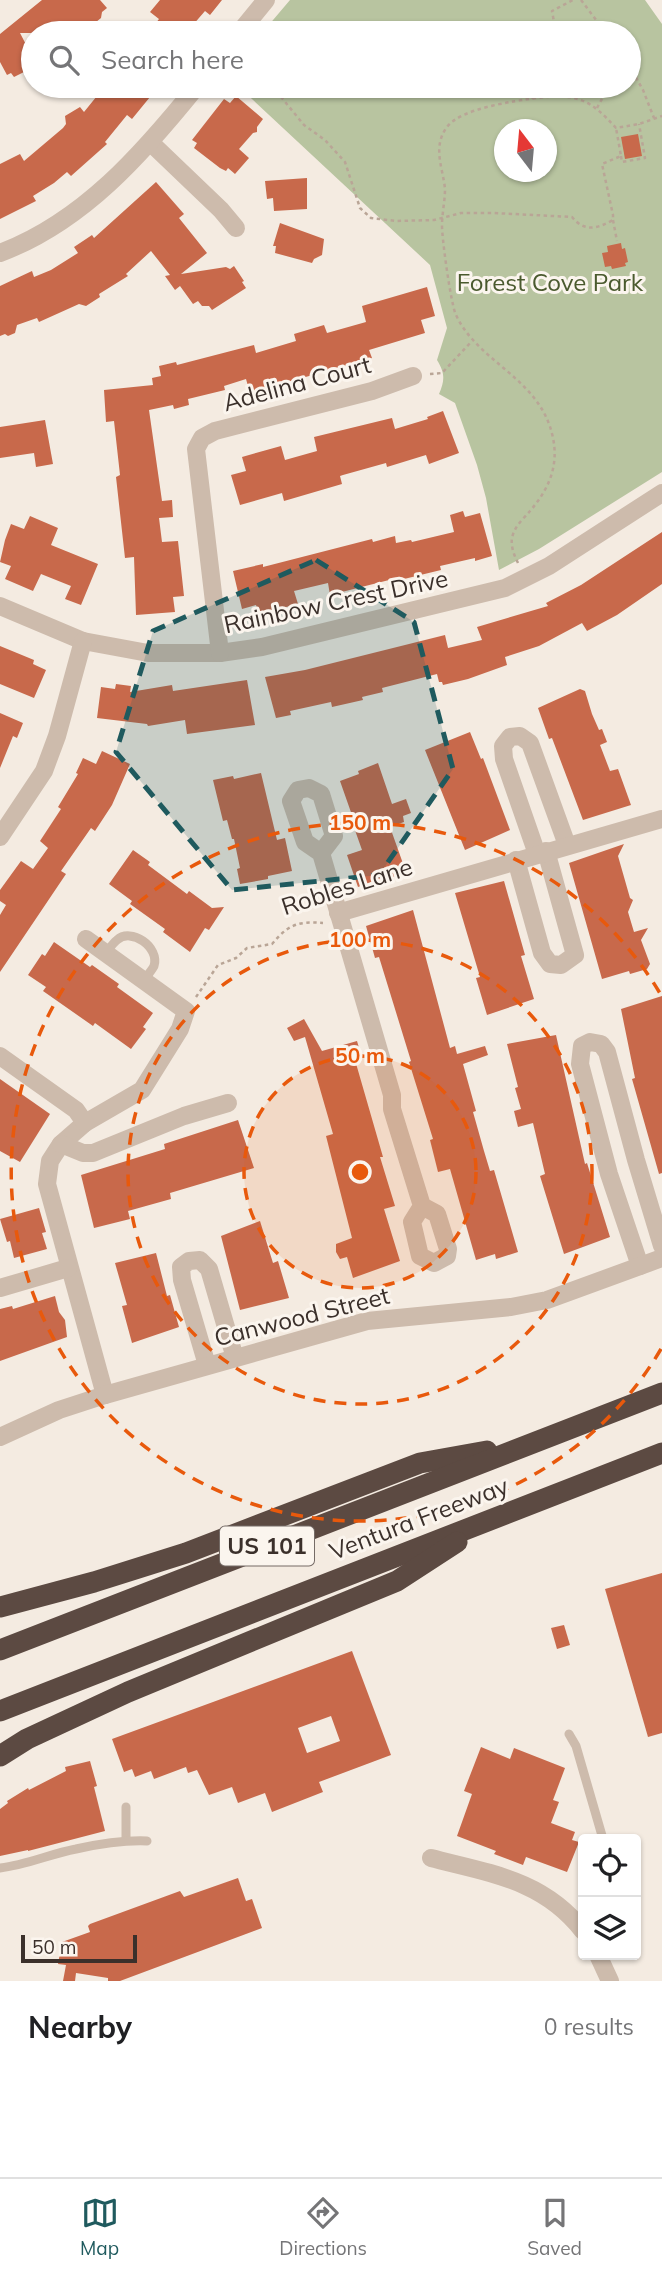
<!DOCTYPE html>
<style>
body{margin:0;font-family:Mulish,sans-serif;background:#f2f2f2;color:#202124}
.controls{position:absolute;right:21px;bottom:21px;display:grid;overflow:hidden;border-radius:7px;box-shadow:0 2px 5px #0004}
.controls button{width:63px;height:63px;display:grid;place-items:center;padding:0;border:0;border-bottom:2px solid #e0e0e0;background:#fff;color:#202124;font:35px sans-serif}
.compass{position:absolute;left:494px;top:119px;width:63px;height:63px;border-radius:50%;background:#fff;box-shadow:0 2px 5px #0004;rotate:344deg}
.scale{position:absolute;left:21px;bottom:18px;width:116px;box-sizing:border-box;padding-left:7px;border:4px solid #3b302b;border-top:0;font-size:19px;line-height:24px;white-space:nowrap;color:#3b302b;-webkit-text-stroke:5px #fbf5ee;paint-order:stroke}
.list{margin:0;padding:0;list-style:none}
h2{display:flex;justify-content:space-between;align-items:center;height:91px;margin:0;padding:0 28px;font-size:30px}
h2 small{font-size:23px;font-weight:400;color:#757577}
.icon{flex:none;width:38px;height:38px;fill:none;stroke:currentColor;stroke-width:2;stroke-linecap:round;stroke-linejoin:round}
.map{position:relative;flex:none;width:662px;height:1981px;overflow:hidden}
.search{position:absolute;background:#fff;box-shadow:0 2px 5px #0004;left:21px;right:21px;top:21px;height:77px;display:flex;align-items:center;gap:18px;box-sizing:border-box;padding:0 24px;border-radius:38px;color:#757577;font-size:26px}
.sheet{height:196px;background:#fff}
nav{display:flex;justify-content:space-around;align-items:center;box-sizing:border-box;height:98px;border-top:2px solid #e0e0e0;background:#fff;font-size:19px;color:#757577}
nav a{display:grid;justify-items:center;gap:4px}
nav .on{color:#1f5a5e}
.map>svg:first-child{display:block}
.green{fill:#b8c4a0;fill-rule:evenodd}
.building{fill:#c8694b;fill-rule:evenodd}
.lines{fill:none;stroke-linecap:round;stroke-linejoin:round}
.path{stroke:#b9a596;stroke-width:2.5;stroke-dasharray:3.5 3.5;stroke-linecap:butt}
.service{stroke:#cdbbac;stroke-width:9}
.minor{stroke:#cdbbac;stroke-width:18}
.tertiary{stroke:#cdbbac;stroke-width:18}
.motorway{stroke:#5c4a42;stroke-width:21}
.marked{fill:#1f5a5e;fill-opacity:0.2;stroke:#1f5a5e;stroke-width:5;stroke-dasharray:14 9;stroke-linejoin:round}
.ring{fill:none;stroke:#e8590c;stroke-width:3.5;stroke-dasharray:12 9}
.labels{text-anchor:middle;stroke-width:6;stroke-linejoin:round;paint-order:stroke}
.shield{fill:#fbf5ee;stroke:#756b66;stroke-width:2}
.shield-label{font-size:23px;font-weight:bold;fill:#3b302b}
.park-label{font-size:24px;fill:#4a5a2e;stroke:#fbf5ee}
.street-label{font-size:24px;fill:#3b302b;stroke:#fbf5ee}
.centre{fill:#e8590c;stroke:#fbf5ee;stroke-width:3.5}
.ring-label{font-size:21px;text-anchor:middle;font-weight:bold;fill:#e8590c;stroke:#fbf5ee;stroke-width:6;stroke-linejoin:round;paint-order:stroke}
</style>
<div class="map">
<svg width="662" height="1981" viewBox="0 0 662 1981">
<rect width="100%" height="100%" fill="#f4ebe1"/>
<!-- green -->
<path class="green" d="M290,0H645L662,24V472L539,549L499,570L486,498L477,465L455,403L439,394C445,380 445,373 437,360L447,328L430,265L238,86H629V33H262ZM504,130H546V172H504Z"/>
<!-- building -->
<g class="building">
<polygon points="42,0 100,0 107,8 102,12 101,18 86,30 81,23 69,33 20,33 33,58 25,62 28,70 14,77 11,73 7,75 0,62 0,34"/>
<polygon points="160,0 222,0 210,15 205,11 186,33 148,33 159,19 150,12"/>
<polygon points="105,86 159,86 132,119 127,115 105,142 107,144 71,176 67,172 54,183 33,196 36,201 0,219 0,164 20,154 24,161 63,128 66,124 65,116 80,107 84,112"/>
<polygon points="236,96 263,119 257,127 257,132 253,133 239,149 249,158 235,174 228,168 226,171 220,168 194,148 197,143 192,140 224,99 230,103"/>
<polygon points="638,134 642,156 625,159 621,137"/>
<polygon points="307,178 307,209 274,211 273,198 267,199 265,181"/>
<polygon points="156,182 184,214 179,218 207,253 181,274 226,267 230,269 234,266 244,281 242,282 246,288 212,310 209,306 202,306 198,301 193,304 180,286 175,290 165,276 170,275 151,251 126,274 128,276 99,294 100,297 86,306 79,304 39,322 37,318 17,325 15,333 8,336 5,334 0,336 0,286 32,271 34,277 51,270 78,253 74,247 92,235 94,238"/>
<polygon points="280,223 324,239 322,255 314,259 312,263 275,253 276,246 273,246"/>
<polygon points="621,243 622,249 625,248 628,262 625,263 626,266 612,269 611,266 605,267 602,253 608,252 607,246"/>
<polygon points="427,287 435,316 421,320 425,333 369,350 372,358 250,393 246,379 224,386 225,390 188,399 189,405 174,409 173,405 149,410 162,501 172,500 173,517 159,518 162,542 178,541 184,596 173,597 175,612 136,615 134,557 125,558 116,477 120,475 114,421 106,422 104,390 153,385 152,378 161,376 159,366 176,362 177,365 254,345 256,353 296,341 294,334 324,325 327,333 366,322 362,306"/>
<polygon points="443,411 459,453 429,464 426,455 387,467 386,463 343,475 340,476 342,484 284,501 282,493 240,505 231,475 246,471 242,457 281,446 285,460 317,451 314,437 392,418 395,429 428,419 427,417"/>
<polygon points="45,420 53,464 36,467 34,453 0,458 0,427"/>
<polygon points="463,511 465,517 480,513 492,556 475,561 475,558 440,566 441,570 404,579 393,579 330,595 328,583 294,591 298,604 259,614 256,605 242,609 233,571 263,564 263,567 372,539 373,542 395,536 396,543 411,540 412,542 454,532 450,515"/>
<polygon points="30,516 58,528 51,545 98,564 81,605 65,599 71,586 41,574 33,591 5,579 11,566 0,562 5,540 11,524 24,529"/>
<polygon points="662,532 662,584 617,615 587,631 582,623 539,646 505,657 507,665 468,679 443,685 442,682 439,682 437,674 382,688 383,692 362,697 363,700 332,707 331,702 290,711 291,715 276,718 265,677 305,670 445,635 448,648 482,640 477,627 548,606 546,603 581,585"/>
<polygon points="0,646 34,660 33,664 46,670 34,698 0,684"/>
<polygon points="247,680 255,725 187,734 185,720 148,726 147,724 97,718 101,687 115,689 116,684 131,686 130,692 172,685 173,691"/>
<polygon points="580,689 585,691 592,714 599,730 602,729 607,742 600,745 610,771 618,769 631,805 583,820 552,738 549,739 538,708"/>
<polygon points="0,713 23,723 17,738 13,736 0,768"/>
<polygon points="470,732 481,759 483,758 510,830 465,850 425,750"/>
<polygon points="102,751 130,764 112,805 95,831 91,828 61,871 66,874 0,972 0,915 6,905 0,901 0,890 21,861 33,869 48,848 40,841 61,809 58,807 78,774 76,773 83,758 96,764"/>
<polygon points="378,763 392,804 406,799 411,813 403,816 404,822 390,827 406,872 383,881 381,878 358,887 347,855 362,850 351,819 353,818 340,781 359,774 358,771"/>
<polygon points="261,773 277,840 285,838 292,871 268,876 268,879 240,884 237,869 240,868 234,839 232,839 227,820 223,821 213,780 233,776 234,779"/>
<polygon points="624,844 618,856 630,898 633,900 628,912 634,932 648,928 641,940 650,964 647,969 630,974 629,971 602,979 569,863"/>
<polygon points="133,850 150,862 148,865 187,894 189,891 212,908 224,907 209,930 205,928 190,952 163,932 165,929 130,904 132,901 109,884"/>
<polygon points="504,881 525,955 521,956 534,999 487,1015 476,978 480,977 455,893"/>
<polygon points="413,910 450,1048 455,1046 457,1054 485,1046 488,1055 463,1064 476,1111 473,1112 484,1151 490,1171 494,1170 518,1252 496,1259 495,1254 476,1260 450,1169 438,1172 430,1140 433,1139 409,1062 411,1061 379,957 375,958 366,926"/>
<polygon points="54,942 90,967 92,965 119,984 117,987 153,1013 143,1027 146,1029 131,1049 95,1023 93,1026 43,991 46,987 28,975 42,954 45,956"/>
<polygon points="662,996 662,1173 659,1174 632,1079 635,1078 621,1009"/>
<polygon points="304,1019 322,1051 357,1041 362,1058 355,1060 383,1157 380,1157 395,1206 384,1209 400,1261 353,1278 347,1257 340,1259 336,1252 336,1244 352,1238 326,1136 333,1134 305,1037 294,1041 287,1028"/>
<polygon points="556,1035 585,1164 587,1163 610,1237 564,1254 540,1176 545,1174 533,1123 518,1127 514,1111 521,1109 515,1088 518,1087 507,1044"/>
<polygon points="0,1079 50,1114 20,1162 0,1151"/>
<polygon points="238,1120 254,1168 170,1193 171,1199 128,1211 130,1219 94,1228 81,1175 165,1149 164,1144"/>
<polygon points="39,1208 46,1232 42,1233 47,1249 14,1258 10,1241 7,1242 0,1219"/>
<polygon points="260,1221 273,1263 278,1261 289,1298 240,1310 221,1236"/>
<polygon points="156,1253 167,1296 170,1295 179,1327 132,1343 122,1306 127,1305 115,1263"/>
<polygon points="55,1296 59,1312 65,1320 67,1337 0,1361 0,1309 12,1306 13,1309"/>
<polygon points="662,1573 662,1733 648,1737 605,1589"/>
<polygon points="564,1625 570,1645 557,1649 551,1628"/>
<path d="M352,1651L391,1755L319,1782L323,1792L272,1812L265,1793L238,1803L232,1787L209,1795L197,1770L188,1773L186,1767L154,1779L151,1771L135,1777L132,1769L124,1772L112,1739ZM331,1716L340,1741L307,1753L298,1728Z"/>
<polygon points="481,1747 510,1759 514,1748 565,1768 553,1800 559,1802 551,1823 575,1832 572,1840 579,1842 567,1872 526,1857 523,1865 494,1854 496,1851 457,1836 472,1794 464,1791"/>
<polygon points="90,1761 97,1786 94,1787 105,1831 28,1851 28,1850 0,1856 0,1809 8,1803 7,1801 28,1788 29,1790 66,1771 65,1767"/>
<polygon points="238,1878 246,1901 252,1899 262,1928 120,1981 108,1981 108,1978 76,1973 75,1981 63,1981 66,1965 58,1964 62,1942 90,1932 88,1926 90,1924 180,1891 184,1897"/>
</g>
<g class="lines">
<!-- path -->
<g class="path">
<polyline points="581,0 606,33"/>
<polyline points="556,33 552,11 573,0"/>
<polyline points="629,65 643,90 654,118"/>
<path d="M272,86L304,125L325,140L345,162L360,208L371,218L396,221L434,220L461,213H494L572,217C584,232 597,229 613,220V215L602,164L621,156L616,128"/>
<polyline points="570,96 571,86"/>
<polyline points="532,99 544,86"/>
<polyline points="597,108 609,86"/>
<polyline points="621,156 622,162 645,158 639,124"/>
<polyline points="613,220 617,241"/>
<polyline points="430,374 442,373 472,341"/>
<path d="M518,563C513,553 509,542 514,532C517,524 525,517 530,511C548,490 559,467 553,438C541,378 479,364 456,315C451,305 442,239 442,226C442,213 445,201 445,189C443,168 432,147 447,127C461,108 515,101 537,98C576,93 590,99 616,128L639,124L662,116"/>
<path d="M196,997L218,965L236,958L247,948L272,944C288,925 297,921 323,923"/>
</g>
<!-- service -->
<g class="service">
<path d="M106,953C109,949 113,943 117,940C131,927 160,947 154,966C152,970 147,976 144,980"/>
<polyline points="569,1734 576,1746 603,1839"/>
<polyline points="126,1840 126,1807"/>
<path d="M0,1868C26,1865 50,1854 76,1849C99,1844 123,1840 147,1841"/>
</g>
<!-- minor -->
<g class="minor">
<polyline points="239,33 266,0"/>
<polyline points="151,143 221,210 236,228"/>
<path d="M0,253C83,222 143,153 197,86"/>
<polyline points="0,606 83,641 148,653 220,653 262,647 505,588 549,566 662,493"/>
<polyline points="220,653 196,449 202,438 215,431 372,391 413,376"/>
<polyline points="0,837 44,771 57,736 83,641"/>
<polyline points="321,853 334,836 321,794 309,788 298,790 291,801 305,842 321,853 392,1095 392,1109 422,1206 437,1214 448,1249 447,1256 434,1263 420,1256 412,1222 422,1206"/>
<polyline points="537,854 504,759 503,746 510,737 520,736 530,743 567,845"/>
<polyline points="516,860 542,953 550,964 561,965 575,955 546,851"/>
<polyline points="338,913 662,819"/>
<polyline points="86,939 186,1011 180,1029 142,1090 85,1123 61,1144 50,1161 47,1184 105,1395"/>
<polyline points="0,1056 76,1110 85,1123"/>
<polyline points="61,1144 83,1153 93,1153 184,1116 228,1103"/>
<polyline points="640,1266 609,1174 580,1064 582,1046 590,1042 601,1044 607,1052 636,1160 662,1246"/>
<polyline points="0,1288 68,1268"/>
<polyline points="207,1365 182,1280 181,1267 189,1261 200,1260 209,1269 235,1358"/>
<path d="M431,1858C489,1873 544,1880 583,1931"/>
<polyline points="598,1955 610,1981"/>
</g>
<!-- tertiary -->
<polyline class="tertiary" points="0,1437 59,1410 105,1395 367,1321 511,1307 547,1300 662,1258"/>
<!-- motorway -->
<g class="motorway">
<polyline points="0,1607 94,1582 186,1553 420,1463 487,1451"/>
<polyline points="0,1650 662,1393"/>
<polyline points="0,1711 662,1453"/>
<polyline points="0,1756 27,1739 128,1692 397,1581 457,1542"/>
</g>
</g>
<!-- marked area -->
<path class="marked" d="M316,560L414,622L453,769L379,875L232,890L116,752L153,631Z"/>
<!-- distance rings -->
<circle cx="360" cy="1172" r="116" fill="#e8590c" fill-opacity=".12"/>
<g class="ring">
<circle cx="360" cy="1172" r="116"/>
<circle cx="360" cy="1172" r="232"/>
<path d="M661 1349A349 349 0 1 1 661 995"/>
</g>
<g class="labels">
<!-- shield labels -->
<rect class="shield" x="220" y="1526.5" width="94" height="39" rx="5"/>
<g class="shield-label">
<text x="267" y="1554">US 101</text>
</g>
<!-- park labels -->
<g class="park-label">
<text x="550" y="291">Forest Cove Park</text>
</g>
<!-- street labels -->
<g class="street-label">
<text transform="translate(297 384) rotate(-15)" y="8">Adelina Court</text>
<text transform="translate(336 602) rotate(-12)" y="8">Rainbow Crest Drive</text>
<text transform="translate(347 887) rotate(-18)" y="8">Robles Lane</text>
<text transform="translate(302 1317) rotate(-14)" y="8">Canwood Street</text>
<text transform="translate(419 1519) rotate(-21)" y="8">Ventura Freeway</text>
</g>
</g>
<circle cx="360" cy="1172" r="10" class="centre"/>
<g class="ring-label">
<text x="360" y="830">150 m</text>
<text x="360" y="947">100 m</text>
<text x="360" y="1063">50 m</text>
</g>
</svg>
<div class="controls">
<button><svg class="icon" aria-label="locate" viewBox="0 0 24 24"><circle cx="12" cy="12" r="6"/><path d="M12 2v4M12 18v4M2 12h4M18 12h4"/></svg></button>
<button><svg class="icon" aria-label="layers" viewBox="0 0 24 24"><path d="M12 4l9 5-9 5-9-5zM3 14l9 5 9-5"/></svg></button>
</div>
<svg class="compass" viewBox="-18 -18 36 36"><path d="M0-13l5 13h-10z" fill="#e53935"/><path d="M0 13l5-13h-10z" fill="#757577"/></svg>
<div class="scale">50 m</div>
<div class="search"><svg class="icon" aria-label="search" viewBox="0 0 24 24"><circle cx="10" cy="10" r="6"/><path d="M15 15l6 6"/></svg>Search here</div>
</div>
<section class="sheet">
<h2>Nearby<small>0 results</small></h2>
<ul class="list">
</ul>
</section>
<nav>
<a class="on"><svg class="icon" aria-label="map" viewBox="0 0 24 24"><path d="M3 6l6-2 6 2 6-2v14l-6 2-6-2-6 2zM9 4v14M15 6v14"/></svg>Map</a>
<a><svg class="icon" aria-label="directions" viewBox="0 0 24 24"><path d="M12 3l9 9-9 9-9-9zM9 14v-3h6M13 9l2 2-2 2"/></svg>Directions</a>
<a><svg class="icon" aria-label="saved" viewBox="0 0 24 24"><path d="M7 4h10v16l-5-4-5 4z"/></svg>Saved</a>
</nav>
